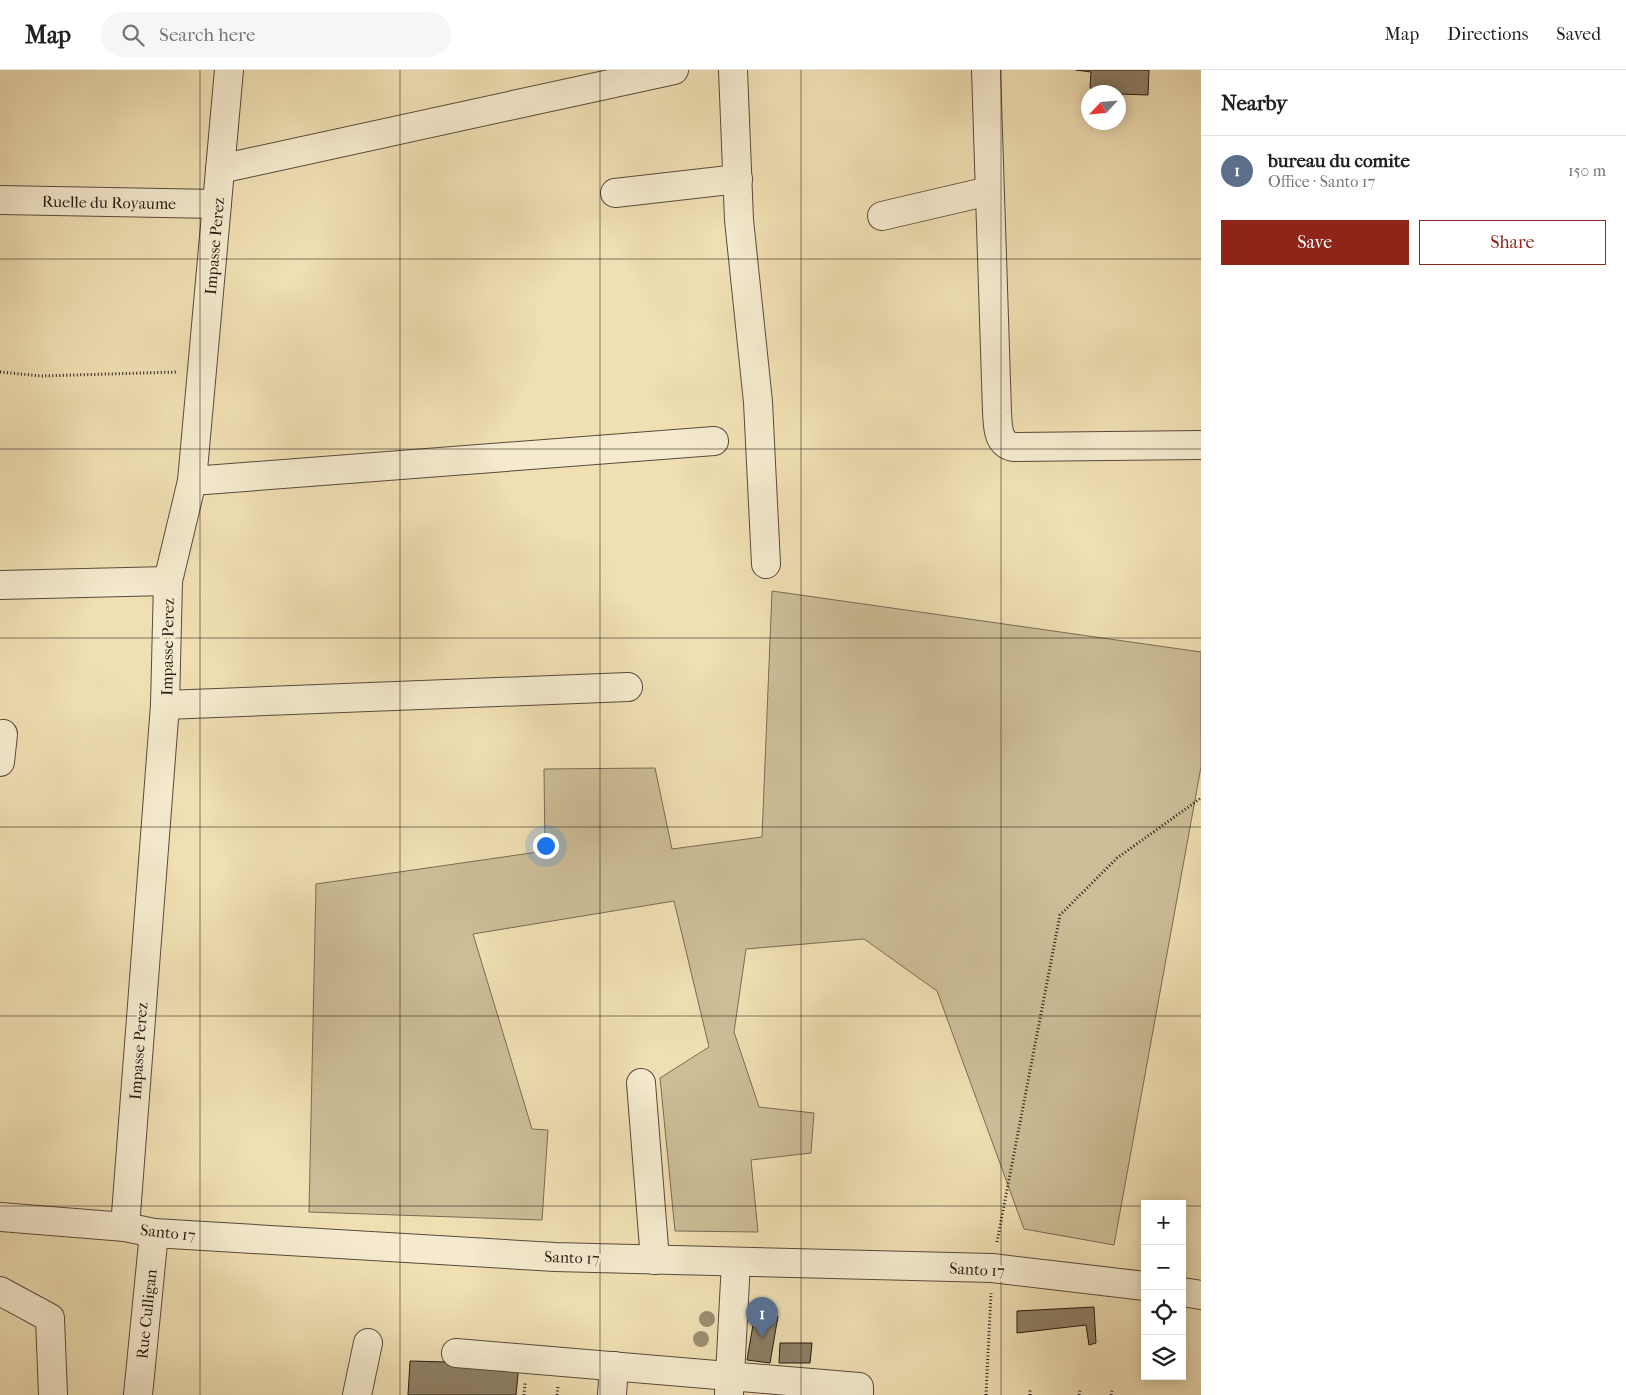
<!DOCTYPE html>
<meta charset="utf-8">
<style>
body{margin:0;font-family:"IM FELL French Canon",serif;background:#f6f6f6;color:#202124}
.controls{position:absolute;right:15px;bottom:15px;display:grid;overflow:hidden;border-radius:0px;box-shadow:0 2px 12px #0003}
.controls button{width:45px;height:45px;display:grid;place-items:center;padding:0;border:0;border-bottom:1px solid #e0e0e0;background:#fff;color:#202124;font:25px sans-serif}
.compass{position:absolute;left:1081px;top:15px;width:45px;height:45px;border-radius:50%;background:#fff;box-shadow:0 2px 12px #0003;rotate:244deg}
.you{position:absolute;left:545px;top:775px;width:18px;height:18px;margin:-12px;border:4px solid #fff;border-radius:50%;background:#1a73e8;box-shadow:0 0 0 8px #1a73e833}
.badge{display:grid;place-items:center;width:32px;height:32px;border-radius:50%;background:#8f2418;color:#fff;font-size:16px;font-weight:700}
.pin{position:absolute;translate:-50% -41px;filter:drop-shadow(0 1px 2px #0008)}
.pin::after{content:'';position:absolute;top:26px;width:18px;height:15px;background:inherit;clip-path:polygon(0 0,100% 0,50% 100%)}
.list{margin:0;padding:0;list-style:none}
h2{display:flex;justify-content:space-between;align-items:center;height:65px;margin:0;padding:0 20px;font-size:21px}
h2 small{font-size:16px;font-weight:400;color:#757577}
.list li{display:grid;grid-template-columns:32px 1fr auto;gap:15px;align-items:center;box-sizing:border-box;height:70px;padding:0 20px;border-top:1px solid #e0e0e0}
.list b{display:block;font-size:19px;white-space:nowrap}
.list p{margin:0;font-size:16px;white-space:nowrap;color:#757577}
.list em{font-size:16px;font-style:normal;color:#757577}
.actions{display:flex;gap:10px;padding:15px 20px}
.actions a{flex:1;padding:11px 0;border:1px solid #8f2418;border-radius:0px;text-align:center;font-size:18px;color:#8f2418}
.actions .main{background:#8f2418;color:#fff}
.icon{flex:none;width:28px;height:28px;fill:none;stroke:currentColor;stroke-width:2;stroke-linecap:round;stroke-linejoin:round}
.map{position:relative;flex:none;width:1201px;height:1325px;overflow:hidden}
header{display:flex;align-items:center;gap:30px;box-sizing:border-box;height:70px;padding:0 25px;background:#fff;border-bottom:1px solid #e0e0e0}
header strong{font-size:24px}
nav{display:flex;gap:28px;margin-inline-start:auto;font-size:18px}
.search{width:350px;height:45px;background:#f6f6f6;display:flex;align-items:center;gap:12px;box-sizing:border-box;padding:0 18px;border-radius:28px;color:#757577;font-size:19px}
main{display:flex}
aside{flex:1;background:#fff}
.map>svg:first-child{display:block}
.green{fill:#cdbe98;stroke:#796c56}
.building{fill:#8e8066;stroke:#251a13}
.lines{fill:none;stroke-linecap:round;stroke-linejoin:round}
.minor-casing{stroke:#584b3b;stroke-width:30}
.path{stroke:#251a13;stroke-width:3;stroke-dasharray:1 2.5;stroke-linecap:butt}
.minor{stroke:#f5eace;stroke-width:28}
.tree{fill:#9b8e71}
.grid{fill:none;stroke:#251a13;stroke-width:1;stroke-opacity:0.55}
.labels{text-anchor:middle;stroke-width:5;stroke-linejoin:round;paint-order:stroke}
.street-label{font-size:16px;fill:#251a13;stroke:#f5eace}
</style>
<header>
<strong>Map</strong>
<div class="search"><svg class="icon" aria-label="search" viewBox="0 0 24 24"><circle cx="10" cy="10" r="6"/><path d="M15 15l6 6"/></svg>Search here</div>
<nav><a>Map</a><a>Directions</a><a>Saved</a></nav>
</header>
<main>
<div class="map">
<svg width="1201" height="1325" viewBox="0 0 1201 1325">
<rect width="100%" height="100%" fill="#efdfb3"/>
<filter id="stains"><feTurbulence type="fractalNoise" baseFrequency=".004" numOctaves="4"/><feColorMatrix values="0 0 0 0 .2 0 0 0 0 .09 0 0 0 0 .02 0 0 0 .5 -.17"/></filter>
<radialGradient id="worn" r=".72"><stop offset=".6" stop-color="#630" stop-opacity="0"/><stop offset="1" stop-color="#630" stop-opacity=".3"/></radialGradient>
<!-- green -->
<polygon class="green" points="772,521 1201,582 1201,697 1114,1175 1024,1159 937,921 864,869 746,879 734,962 759,1037 814,1043 811,1083 751,1090 758,1162 675,1161 660,1008 709,977 674,831 473,864 532,1059 548,1060 542,1150 309,1142 316,814 545,781 544,699 655,698 672,779 762,767"/>
<!-- building -->
<g class="building">
<polygon points="1076,0 1149,0 1148,25 1118,24 1090,18 1091,2"/>
<polygon points="1094,1237 1096,1273 1089,1275 1086,1255 1017,1263 1017,1241"/>
<polygon points="755,1243 778,1246 770,1293 747,1290"/>
<polygon points="780,1273 812,1273 810,1293 779,1293"/>
<polygon points="410,1291 519,1294 516,1325 408,1325"/>
</g>
<g class="lines">
<defs>
<g id="minor">
<polyline points="733,0 739,150 758,332 766,494"/>
<path d="M986,0L997,342C998,356 997,373 1013,377L1201,375"/>
<polyline points="220,99 674,0"/>
<polyline points="615,123 738,109"/>
<polyline points="0,130 217,134"/>
<polyline points="882,146 989,121"/>
<polyline points="192,411 714,371"/>
<polyline points="0,515 168,511"/>
<polyline points="165,635 628,617"/>
<polyline points="0,692 3,664"/>
<polyline points="641,1013 655,1190"/>
<polyline points="0,1147 125,1157 154,1163 555,1187 992,1198 1145,1216"/>
<polyline points="125,1157 165,635 168,511 192,411 229,0"/>
<polyline points="0,1221 50,1248 53,1325"/>
<polyline points="1182,1222 1201,1225"/>
<polyline points="456,1283 859,1317 859,1325"/>
<polyline points="729,1324 736,1192"/>
<polyline points="138,1325 154,1163"/>
<polyline points="357,1325 368,1273"/>
<polyline points="612,1325 614,1296"/>
</g>
</defs>
<!-- minor casing -->
<use href="#minor" class="minor-casing"/>
<!-- path -->
<g class="path">
<polyline points="0,302 41,306 177,302"/>
<polyline points="997,1172 1060,845 1117,788 1201,728"/>
<polyline points="524,1325 525,1313"/>
<polyline points="557,1325 558,1316"/>
<polyline points="986,1325 991,1223"/>
<polyline points="1030,1325 1030,1320"/>
<polyline points="1079,1325 1080,1320"/>
<polyline points="1111,1325 1112,1320"/>
</g>
<!-- minor -->
<use href="#minor" class="minor"/>
</g>
<!-- trees -->
<g class="tree">
<circle cx="707" cy="1249" r="8"/>
<circle cx="701" cy="1269" r="8"/>
</g>
<!-- grid -->
<path class="grid" d="M200,0V1325M400,0V1325M600,0V1325M801,0V1325M1001,0V1325M0,189H1201M0,379H1201M0,568H1201M0,757H1201M0,946H1201M0,1136H1145M1182,1136H1201"/>
<g class="labels">
<!-- street labels -->
<g class="street-label">
<text transform="translate(109 132) rotate(1)" y="6">Ruelle du Royaume</text>
<text transform="translate(214 176) rotate(-85)" y="6">Impasse Perez</text>
<text transform="translate(167 577) rotate(-89)" y="6">Impasse Perez</text>
<text transform="translate(138 981) rotate(-86)" y="6">Impasse Perez</text>
<text transform="translate(168 1162) rotate(6)" y="6">Santo 17</text>
<text transform="translate(572 1187) rotate(2)" y="6">Santo 17</text>
<text transform="translate(977 1199) rotate(3)" y="6">Santo 17</text>
<text transform="translate(146 1244) rotate(-84)" y="6">Rue Culligan</text>
</g>
</g>
<rect width="100%" height="100%" filter="url(#stains)"/>
<rect width="100%" height="100%" fill="url(#worn)"/>
</svg>
<div class="controls">
<button>+</button>
<button>−</button>
<button><svg class="icon" aria-label="locate" viewBox="0 0 24 24"><circle cx="12" cy="12" r="6"/><path d="M12 2v4M12 18v4M2 12h4M18 12h4"/></svg></button>
<button><svg class="icon" aria-label="layers" viewBox="0 0 24 24"><path d="M12 4l9 5-9 5-9-5zM3 14l9 5 9-5"/></svg></button>
</div>
<svg class="compass" viewBox="-18 -18 36 36"><path d="M0-13l5 13h-10z" fill="#e53935"/><path d="M0 13l5-13h-10z" fill="#757577"/></svg>
<div class="you"></div>
<div class="pin badge" style="left:762px;top:1268px;background:#5c6f8a">1</div>
</div>
<aside>
<h2>Nearby<small></small></h2>
<ul class="list">
<li><span class="badge" style="background:#5c6f8a">1</span><div><b>bureau du comite</b><p>Office · Santo 17</p></div><em>150 m</em></li>
</ul>
<div class="actions"><a class="main">Save</a><a>Share</a></div>
</aside>
</main>
